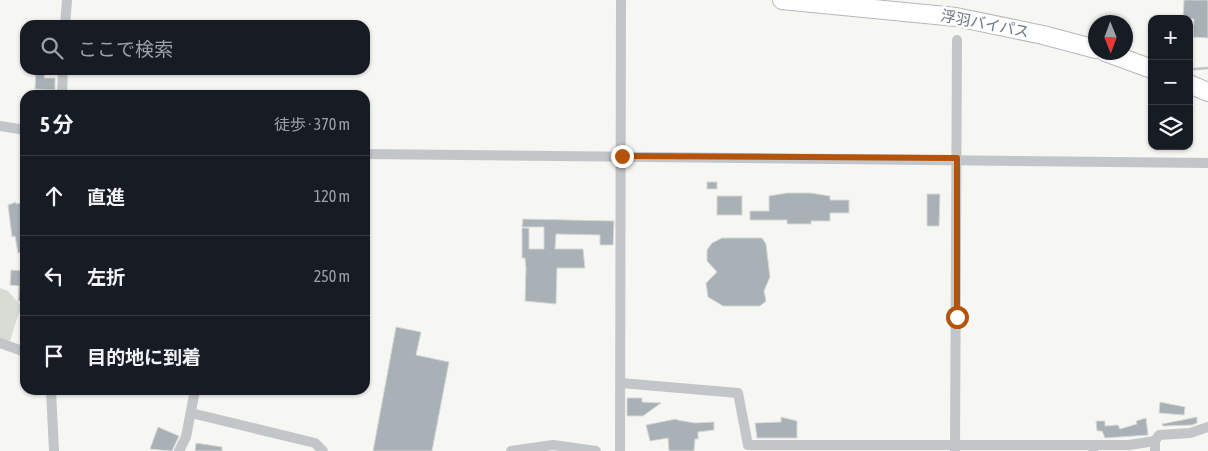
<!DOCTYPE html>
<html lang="ja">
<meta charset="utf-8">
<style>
body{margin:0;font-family:"Asap Condensed","Noto Sans JP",sans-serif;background:#242831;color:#f1f3f6}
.controls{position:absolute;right:15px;top:15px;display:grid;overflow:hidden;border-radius:10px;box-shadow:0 1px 4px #0004}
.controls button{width:45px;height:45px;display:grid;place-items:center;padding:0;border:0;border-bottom:1px solid #363941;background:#171b24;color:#f1f3f6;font:25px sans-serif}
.compass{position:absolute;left:1088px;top:15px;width:45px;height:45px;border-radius:50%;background:#171b24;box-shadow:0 1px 4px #0004;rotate:179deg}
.stop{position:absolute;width:15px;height:15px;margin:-11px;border:4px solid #b45309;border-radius:50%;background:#fff}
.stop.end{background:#b45309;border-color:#fff;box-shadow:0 1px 5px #0008}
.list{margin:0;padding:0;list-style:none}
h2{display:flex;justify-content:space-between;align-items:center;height:65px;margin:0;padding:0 20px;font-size:21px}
h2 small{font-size:16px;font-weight:400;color:#9ea1a6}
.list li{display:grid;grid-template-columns:32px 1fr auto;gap:15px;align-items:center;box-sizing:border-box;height:80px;padding:0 20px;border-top:1px solid #363941}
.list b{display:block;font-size:19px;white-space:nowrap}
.list em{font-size:16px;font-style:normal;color:#9ea1a6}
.icon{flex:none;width:28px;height:28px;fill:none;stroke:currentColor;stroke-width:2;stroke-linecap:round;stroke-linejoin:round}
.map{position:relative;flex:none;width:1208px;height:451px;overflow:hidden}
.search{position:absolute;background:#171b24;box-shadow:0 1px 4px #0004;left:20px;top:20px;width:350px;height:55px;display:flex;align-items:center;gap:12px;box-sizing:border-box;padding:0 18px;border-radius:15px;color:#9ea1a6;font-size:19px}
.panel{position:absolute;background:#171b24;box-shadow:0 1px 4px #0004;left:20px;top:90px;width:350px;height:305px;border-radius:15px}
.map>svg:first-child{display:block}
.green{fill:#d7ddd4}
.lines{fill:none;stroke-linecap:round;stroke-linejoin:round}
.stream{stroke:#b9c5c9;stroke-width:2.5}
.building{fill:#a8b1b6;stroke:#d8d8d6}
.highway-casing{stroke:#b5b8bb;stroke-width:20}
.street{stroke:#c2c6c9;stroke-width:10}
.highway{stroke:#fff;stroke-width:18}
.route{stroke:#b45309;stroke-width:6}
.labels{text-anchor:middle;stroke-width:5;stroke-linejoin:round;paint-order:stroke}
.street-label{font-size:15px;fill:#657684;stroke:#fff}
</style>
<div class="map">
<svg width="1208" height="451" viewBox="0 0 1208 451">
<rect width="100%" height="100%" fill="#f6f6f3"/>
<!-- green -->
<polygon class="green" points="0,288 8,291 21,306 9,344 0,340"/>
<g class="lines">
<!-- stream -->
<polyline class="stream" points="1194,69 1208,68"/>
</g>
<!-- building -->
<g class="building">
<polygon points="1184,0 1208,0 1208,38 1193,37 1194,19 1183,18"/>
<polygon points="36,70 45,70 44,78 55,78 55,90 35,89"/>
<rect x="707" y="182" width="10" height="7"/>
<polygon points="787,193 811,193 830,196 830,200 849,200 849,213 830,213 830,221 811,221 811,224 787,224 787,220 750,220 750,211 769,211 769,196"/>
<polygon points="927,194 940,194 939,226 927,226"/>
<rect x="717" y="196" width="25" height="19"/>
<polygon points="16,202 16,204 25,202 25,218 21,218 25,252 18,253 15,236 12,237 8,205"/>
<polygon points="523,219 614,221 613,245 600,245 600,235 556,234 555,249 583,249 585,268 557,268 556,304 525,301 526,268 525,258 522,258 522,228 529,228 529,249 544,249 544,227 522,227"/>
<polygon points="722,238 762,238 766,244 770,277 764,291 766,301 760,306 723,306 708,297 706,283 717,272 707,261 707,250 712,243"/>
<polygon points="11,270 25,271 25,301 18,301 19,286 10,285"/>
<polygon points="396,327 421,332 416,355 449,362 432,451 373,451"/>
<polygon points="627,398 642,398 642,402 661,403 643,416 627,416"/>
<polygon points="1160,402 1185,407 1184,415 1159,413"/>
<polygon points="781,417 797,421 797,438 757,438 755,423 781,422"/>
<polygon points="1197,417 1197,423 1192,425 1163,426 1162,424"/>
<polygon points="1146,418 1148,435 1105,438 1102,431 1097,431 1096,421 1105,421 1105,426 1118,425 1120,429 1137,424 1136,421"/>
<polygon points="676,419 677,420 695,423 714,422 714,430 698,432 698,439 695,439 694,451 669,451 668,438 650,441 646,425"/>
<polygon points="158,427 179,436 172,451 150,449"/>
<polygon points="196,443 222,447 222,451 195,451"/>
</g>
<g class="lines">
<defs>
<g id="highway">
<polyline points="782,0 956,17 1043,35 1096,49"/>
<polyline points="1105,52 1152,69"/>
<polyline points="1189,84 1208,92"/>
</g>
</defs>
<!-- highway casing -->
<use href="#highway" class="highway-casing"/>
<!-- street -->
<g class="street">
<polyline points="65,25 67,0"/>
<polyline points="62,95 63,70"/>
<polyline points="0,126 25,130"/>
<polyline points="365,154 1208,163"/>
<polyline points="0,343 25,352"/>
<polyline points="621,383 738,393 748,445 1096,445"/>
<polyline points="51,390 54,451"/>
<polyline points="191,413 315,443 323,451"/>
<polyline points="1093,449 1096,445 1129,445 1155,441"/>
<polyline points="179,451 186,437 195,390"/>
<polyline points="511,451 553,445 596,451"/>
<polyline points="620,451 621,0"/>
<polyline points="955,451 957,40"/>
<polyline points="1155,451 1155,441 1159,435 1190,433 1208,427"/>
</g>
<!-- highway -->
<use href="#highway" class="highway"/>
</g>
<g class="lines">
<!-- route -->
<polyline class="route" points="622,156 957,158 957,317"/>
</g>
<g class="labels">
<!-- street labels -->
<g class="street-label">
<text transform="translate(985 24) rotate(11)" y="5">浮羽バイパス</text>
</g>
</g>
</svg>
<div class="controls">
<button>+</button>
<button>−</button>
<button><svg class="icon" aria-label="layers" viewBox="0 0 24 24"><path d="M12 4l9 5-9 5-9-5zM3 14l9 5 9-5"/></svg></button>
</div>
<svg class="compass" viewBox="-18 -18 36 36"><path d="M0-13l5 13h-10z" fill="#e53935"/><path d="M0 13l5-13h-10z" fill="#9ea1a6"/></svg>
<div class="stop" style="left:957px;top:317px"></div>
<div class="stop end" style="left:622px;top:156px"></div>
<div class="search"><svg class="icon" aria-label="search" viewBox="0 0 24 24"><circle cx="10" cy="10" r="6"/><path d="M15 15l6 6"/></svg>ここで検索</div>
<section class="panel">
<h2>5 分<small>徒歩 · 370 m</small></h2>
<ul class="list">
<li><svg class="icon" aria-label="ahead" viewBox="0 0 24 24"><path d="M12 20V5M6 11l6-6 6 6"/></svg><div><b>直進</b></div><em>120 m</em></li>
<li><svg class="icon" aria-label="left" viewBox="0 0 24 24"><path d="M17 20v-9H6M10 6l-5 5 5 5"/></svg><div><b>左折</b></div><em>250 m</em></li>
<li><svg class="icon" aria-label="arrive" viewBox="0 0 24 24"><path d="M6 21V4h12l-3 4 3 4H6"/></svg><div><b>目的地に到着</b></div></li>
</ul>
</section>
</div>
